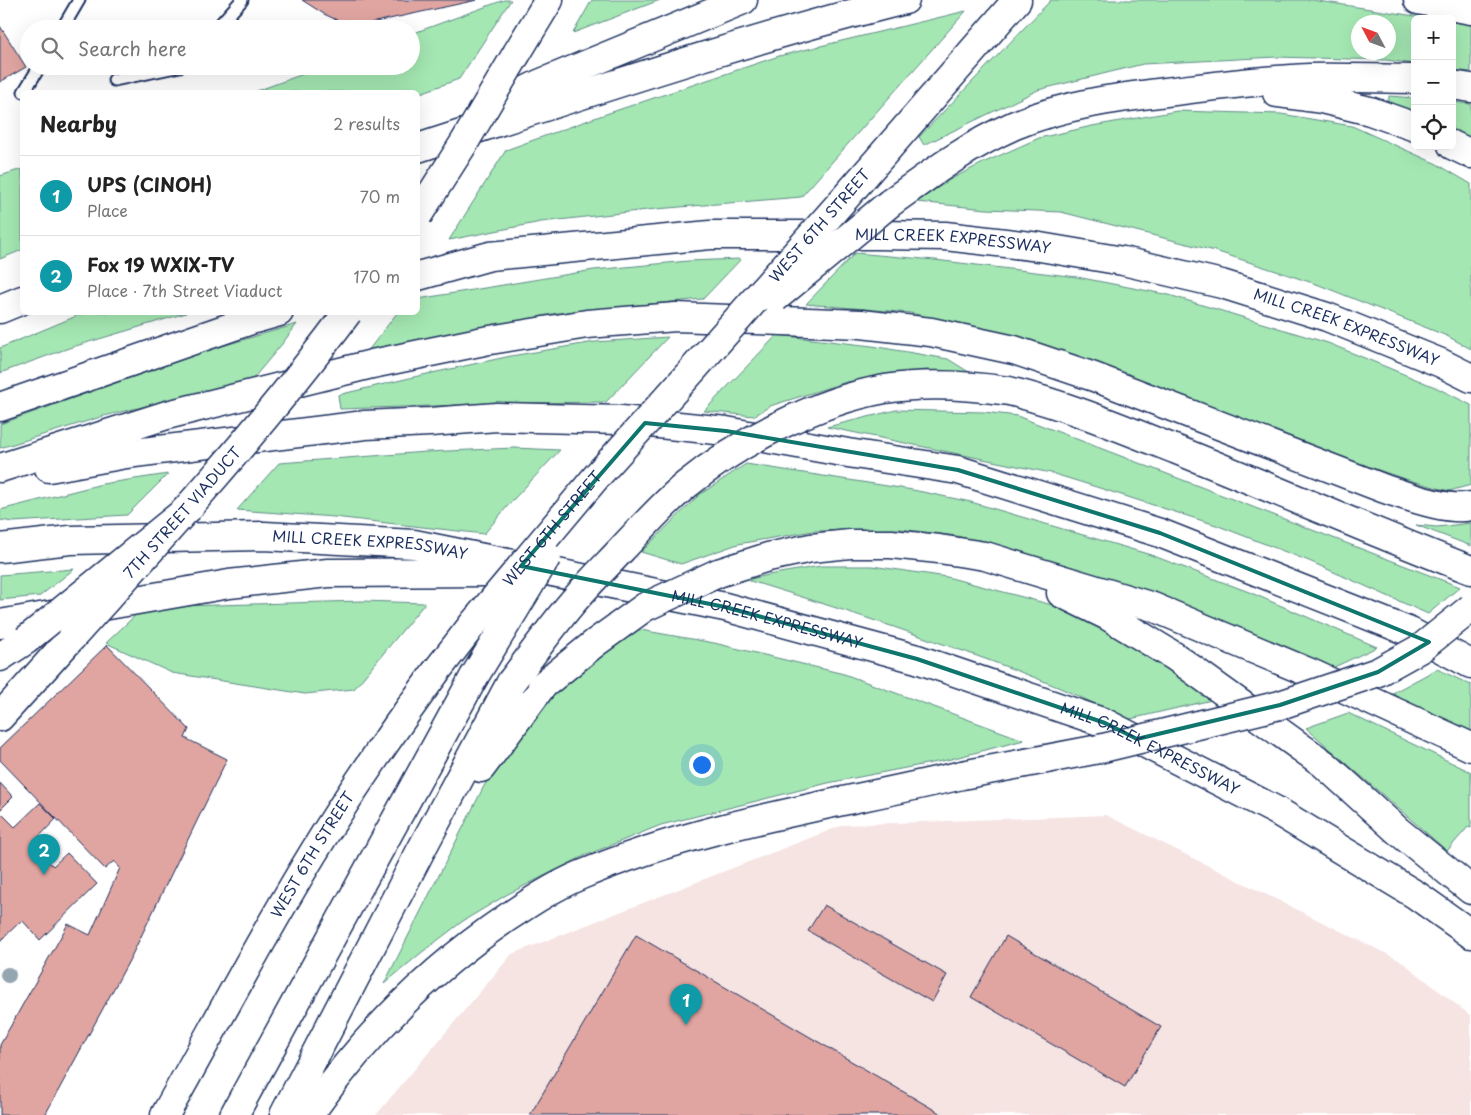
<!DOCTYPE html>
<meta charset="utf-8">
<style>
body{margin:0;font-family:"Playpen Sans",sans-serif;background:#f6f6f6;color:#222}
.controls{position:absolute;right:15px;top:15px;display:grid;overflow:hidden;border-radius:8px;box-shadow:0 5px 20px #0002}
.controls button{width:45px;height:45px;display:grid;place-items:center;padding:0;border:0;border-bottom:1px solid #e0e0e0;background:#fff;color:#222;font:25px sans-serif}
.compass{position:absolute;left:1351px;top:15px;width:45px;height:45px;border-radius:50%;background:#fff;box-shadow:0 5px 20px #0002;rotate:311deg}
.you{position:absolute;left:701px;top:764px;width:18px;height:18px;margin:-12px;border:4px solid #fff;border-radius:50%;background:#1a73e8;box-shadow:0 0 0 8px #1a73e833}
.badge{display:grid;place-items:center;width:32px;height:32px;border-radius:50%;background:#2563eb;color:#fff;font-size:16px;font-weight:700}
.pin{position:absolute;translate:-50% -41px;filter:drop-shadow(0 1px 2px #0008)}
.pin::after{content:'';position:absolute;top:26px;width:18px;height:15px;background:inherit;clip-path:polygon(0 0,100% 0,50% 100%)}
.list{margin:0;padding:0;list-style:none}
h2{display:flex;justify-content:space-between;align-items:center;height:65px;margin:0;padding:0 20px;font-size:21px}
h2 small{font-size:16px;font-weight:400;color:#767676}
.list li{display:grid;grid-template-columns:32px 1fr auto;gap:15px;align-items:center;box-sizing:border-box;height:80px;padding:0 20px;border-top:1px solid #e0e0e0}
.list b{display:block;font-size:19px;white-space:nowrap}
.list p{margin:0;font-size:16px;white-space:nowrap;color:#767676}
.list em{font-size:16px;font-style:normal;color:#767676}
.icon{flex:none;width:28px;height:28px;fill:none;stroke:currentColor;stroke-width:2;stroke-linecap:round;stroke-linejoin:round}
.map{position:relative;flex:none;width:1471px;height:1115px;overflow:hidden}
.search{position:absolute;background:#fff;box-shadow:0 5px 20px #0002;left:20px;top:20px;width:400px;height:55px;display:flex;align-items:center;gap:12px;box-sizing:border-box;padding:0 18px;border-radius:28px;color:#767676;font-size:19px}
.panel{position:absolute;background:#fff;box-shadow:0 5px 20px #0002;left:20px;top:90px;width:400px;height:225px;border-radius:8px}
.map>svg:first-child{display:block}
.built{fill:#f6e4e3}
.green{fill:#a4e7b2;stroke:#608b88;fill-rule:evenodd}
.building{fill:#e0a5a1;stroke:#1b2f5e}
.lines{fill:none;stroke-linecap:round;stroke-linejoin:round}
.lane-casing{stroke:#1b2f5e;stroke-width:15}
.primary-casing{stroke:#1b2f5e;stroke-width:31}
.highway-casing{stroke:#1b2f5e;stroke-width:31}
.lane{stroke:#fff;stroke-width:11}
.primary{stroke:#fff;stroke-width:28}
.highway{stroke:#fff;stroke-width:28}
.primary-bridge-casing{stroke:#1b2f5e;stroke-width:31;stroke-linecap:butt}
.highway-bridge-casing{stroke:#1b2f5e;stroke-width:31;stroke-linecap:butt}
.primary-bridge{stroke:#fff;stroke-width:28}
.highway-bridge{stroke:#fff;stroke-width:28}
.tree{fill:#94a6b2}
.marked{fill:none;stroke:#0f766e;stroke-width:4;stroke-linejoin:round}
.labels{text-anchor:middle;stroke-width:4.5;stroke-linejoin:round;paint-order:stroke}
.street-label{font-size:15px;fill:#1b2f5e;stroke:#fff}
</style>
<div class="map">
<svg width="1471" height="1115" viewBox="0 0 1471 1115">
<rect width="100%" height="100%" fill="#fff"/>
<filter id="ink" filterUnits="userSpaceOnUse"><feTurbulence type="fractalNoise" baseFrequency=".02" numOctaves="2"/><feDisplacementMap in="SourceGraphic" scale="10" xChannelSelector="R" yChannelSelector="G"/><feConvolveMatrix kernelMatrix="1 2 1 2 8 2 1 2 1" color-interpolation-filters="sRGB"/></filter>
<g filter="url(#ink)">
<!-- built -->
<polygon class="built" points="1106,815 1401,961 1471,1016 1471,1115 376,1115 512,954 843,825"/>
<!-- green -->
<g class="green">
<polygon points="504,0 511,0 459,79 418,94 418,92 254,92 325,66 411,66 411,34"/>
<polygon points="592,0 660,0 573,33"/>
<path d="M1051,0H1312L1434,19H1415V64L1386,60L1276,57L1143,64L1038,90L924,145L919,137ZM1358,22H1388V52H1358Z"/>
<polygon points="966,11 801,197 656,209 541,222 449,240 506,150 600,116 779,56"/>
<polygon points="1452,22 1471,24 1471,72 1452,70"/>
<polygon points="1389,96 1415,98 1415,118 1388,107"/>
<polygon points="1452,102 1471,104 1471,141 1452,133"/>
<polygon points="1177,111 1281,114 1352,126 1437,164 1471,184 1471,349 1447,336 1319,285 1215,251 1061,212 986,209 917,202 949,180 985,162 1039,138 1092,126"/>
<polygon points="22,169 22,250 0,259 0,176"/>
<polygon points="855,253 935,260 1077,277 1169,295 1328,343 1435,387 1471,405 1471,485 1449,491 1405,479 1328,453 1185,397 1053,349 911,313 806,304"/>
<polygon points="741,259 703,299 557,313 367,352 397,313 418,312 418,299 594,270 688,261"/>
<polygon points="86,312 186,313 69,348 0,373 0,348"/>
<polygon points="297,324 282,344 251,381 104,416 0,448 0,424 212,349"/>
<polygon points="777,335 872,346 948,359 972,374 926,370 846,382 770,406 754,416 704,411"/>
<polygon points="668,337 606,402 523,403 340,409 338,395 418,376 511,356 595,342"/>
<polygon points="896,410 984,412 1017,416 1460,587 1428,614 1309,561 1216,525 1090,485 1051,473 827,427"/>
<polygon points="514,448 560,450 511,502 484,534 334,517 237,510 279,463 426,452"/>
<polygon points="746,464 913,490 971,502 1151,555 1249,592 1377,647 1330,669 1152,595 1056,562 957,536 900,529 813,531 738,544 681,564 641,552 699,495"/>
<polygon points="168,474 127,515 13,522 0,520 0,510 102,484"/>
<polygon points="1471,523 1471,546 1416,525 1437,527"/>
<path d="M821,566H872L947,577L1056,606L1114,633L1216,699L1126,720C1068,688 1006,666 943,644C878,621 813,600 747,580L768,575Z"/>
<polygon points="74,569 40,596 0,600 0,575"/>
<polygon points="362,601 425,603 354,689 305,694 172,673 106,643 144,607"/>
<polygon points="635,629 714,643 844,674 1024,740 947,760 828,783 661,825 584,856 508,894 463,921 421,953 384,984 484,786 511,743 559,688"/>
<polygon points="1437,669 1471,685 1471,736 1387,696"/>
<polygon points="1348,713 1471,772 1471,828 1468,827 1447,851 1306,728"/>
</g>
<!-- building -->
<g class="building">
<polygon points="302,0 477,0 366,24 341,22 324,14"/>
<polygon points="0,26 26,67 0,82"/>
<polygon points="107,645 189,729 185,738 227,759 131,957 45,1115 0,1115 0,1045 68,924 90,935 120,868 114,861 105,869 0,760 0,748"/>
<polygon points="0,783 13,797 0,810"/>
<polygon points="40,803 56,819 32,844 53,866 67,853 97,884 40,940 22,920 0,941 0,812 15,827"/>
<polygon points="824,905 947,975 932,1002 808,931"/>
<polygon points="636,935 943,1115 530,1115"/>
<polygon points="1006,936 1161,1027 1125,1087 971,997"/>
</g>
<g class="lines">
<defs>
<g id="lane">
<polyline points="62,29 79,0"/>
<polyline points="216,29 242,0"/>
<polyline points="114,80 180,66"/>
<polyline points="24,92 40,66"/>
</g>
<g id="primary">
<polyline points="517,53 549,0"/>
<polyline points="0,717 73,636"/>
</g>
<g id="highway">
<polyline points="1418,0 1471,10"/>
<polyline points="1452,85 1471,88"/>
<polyline points="1277,93 1321,99 1370,111 1415,127"/>
<polyline points="481,113 539,84 743,0"/>
<polyline points="1452,145 1471,154"/>
<path d="M418,148C579,96 740,41 905,0"/>
<polyline points="844,199 1017,0"/>
<path d="M890,203C930,174 969,145 1015,125C1063,105 1115,98 1166,92C1213,86 1261,80 1309,78C1344,77 1380,79 1415,79"/>
<path id="s1" d="M418,276L490,256L710,235H876L945,236L1040,247L1123,261L1222,284L1327,317L1441,363L1471,378"/>
<polyline points="0,309 22,300"/>
<path d="M1009,391C1067,405 1121,428 1177,450C1275,489 1372,532 1471,570"/>
<polyline points="0,407 251,320 279,312"/>
<path d="M0,468L167,415L372,364L484,341L587,324L676,317L861,324L931,332L1014,350L1094,377L1385,489C1407,496 1450,512 1471,506"/>
<polyline points="49,468 126,454 365,425 430,422 497,417 621,420 726,431 848,453 958,470 1160,533 1410,632 1471,664"/>
<path id="s2" d="M0,548L70,540L264,536L414,544L725,607L917,659L1105,723L1277,811L1416,895L1471,934"/>
<polyline points="718,573 768,557 811,548 850,544 891,544 939,549 985,556 1153,607 1315,675 1471,747"/>
<polyline points="1061,593 1108,616 1174,656 1324,764 1398,831 1471,890"/>
<polyline points="0,624 229,584 328,573 489,572"/>
<polyline points="0,657 26,640"/>
<polyline points="481,768 542,686"/>
<path id="s3" d="M165,1115C214,1028 260,940 312,855C350,792 392,732 435,673"/>
<polyline points="234,1115 474,677"/>
<polyline points="284,1115 420,852 511,682"/>
<path d="M309,1115C364,1036 428,971 508,917C532,901 555,886 581,875C702,824 835,805 962,775"/>
</g>
</defs>
<!-- lane casing -->
<use href="#lane" class="lane-casing"/>
<!-- primary casing -->
<use href="#primary" class="primary-casing"/>
<!-- highway casing -->
<use href="#highway" class="highway-casing"/>
<!-- lane -->
<use href="#lane" class="lane"/>
<!-- primary -->
<use href="#primary" class="primary"/>
<!-- highway -->
<use href="#highway" class="highway"/>
<defs>
<g id="primary-bridge">
<polyline points="418,215 464,143 517,53"/>
<path id="s4" d="M73,636C168,531 263,426 348,312"/>
</g>
<g id="highway-bridge">
<polyline points="775,298 890,203"/>
<polyline points="26,640 190,507"/>
<path id="s5" d="M435,673L473,624L597,476L689,374L844,199"/>
<polyline points="474,677 547,556"/>
<path d="M511,682C531,656 550,629 571,604C587,585 605,567 622,549C643,527 663,504 686,485C740,441 817,401 885,389C927,382 968,385 1009,391"/>
<polyline points="542,686 595,643 645,607 718,573"/>
<polyline points="962,775 1099,749 1280,705 1378,672 1421,648 1471,608"/>
</g>
</defs>
<!-- primary-bridge casing -->
<use href="#primary-bridge" class="primary-bridge-casing"/>
<!-- highway-bridge casing -->
<use href="#highway-bridge" class="highway-bridge-casing"/>
<!-- primary-bridge -->
<use href="#primary-bridge" class="primary-bridge"/>
<!-- highway-bridge -->
<use href="#highway-bridge" class="highway-bridge"/>
</g>
<!-- trees -->
<circle class="tree" cx="8" cy="975" r="8"/>
</g>
<!-- marked area -->
<path class="marked" d="M645,423L726,431L958,470L1160,533L1429,642L1378,672L1280,705L1137,739L1105,723L917,659L725,607L521,566Z"/>
<g class="labels">
<!-- street labels -->
<g class="street-label">
<text transform="translate(820 226) rotate(-49)" y="5">WEST 6TH STREET</text>
<text dy="5" stroke="none"><textPath href="#s1" startOffset="539">MILL CREEK EXPRESSWAY</textPath></text>
<text dy="5" stroke="none"><textPath href="#s1" startOffset="944">MILL CREEK EXPRESSWAY</textPath></text>
<text dy="5" stroke="none"><textPath href="#s4" startOffset="165">7TH STREET VIADUCT</textPath></text>
<text dy="5" stroke="none"><textPath href="#s5" startOffset="186">WEST 6TH STREET</textPath></text>
<text dy="5" stroke="none"><textPath href="#s2" startOffset="371">MILL CREEK EXPRESSWAY</textPath></text>
<text dy="5" stroke="none"><textPath href="#s2" startOffset="776">MILL CREEK EXPRESSWAY</textPath></text>
<text dy="5" stroke="none"><textPath href="#s2" startOffset="1181">MILL CREEK EXPRESSWAY</textPath></text>
<text dy="5" stroke="none"><textPath href="#s3" startOffset="299">WEST 6TH STREET</textPath></text>
</g>
</g>
</svg>
<div class="controls">
<button>+</button>
<button>−</button>
<button><svg class="icon" aria-label="locate" viewBox="0 0 24 24"><circle cx="12" cy="12" r="6"/><path d="M12 2v4M12 18v4M2 12h4M18 12h4"/></svg></button>
</div>
<svg class="compass" viewBox="-18 -18 36 36"><path d="M0-13l5 13h-10z" fill="#e53935"/><path d="M0 13l5-13h-10z" fill="#767676"/></svg>
<div class="you"></div>
<div class="pin badge" style="left:686px;top:1025px;background:#0f9aa8">1</div>
<div class="pin badge" style="left:44px;top:875px;background:#0f9aa8">2</div>
<div class="search"><svg class="icon" aria-label="search" viewBox="0 0 24 24"><circle cx="10" cy="10" r="6"/><path d="M15 15l6 6"/></svg>Search here</div>
<section class="panel">
<h2>Nearby<small>2 results</small></h2>
<ul class="list">
<li><span class="badge" style="background:#0f9aa8">1</span><div><b>UPS (CINOH)</b><p>Place</p></div><em>70 m</em></li>
<li><span class="badge" style="background:#0f9aa8">2</span><div><b>Fox 19 WXIX-TV</b><p>Place · 7th Street Viaduct</p></div><em>170 m</em></li>
</ul>
</section>
</div>
